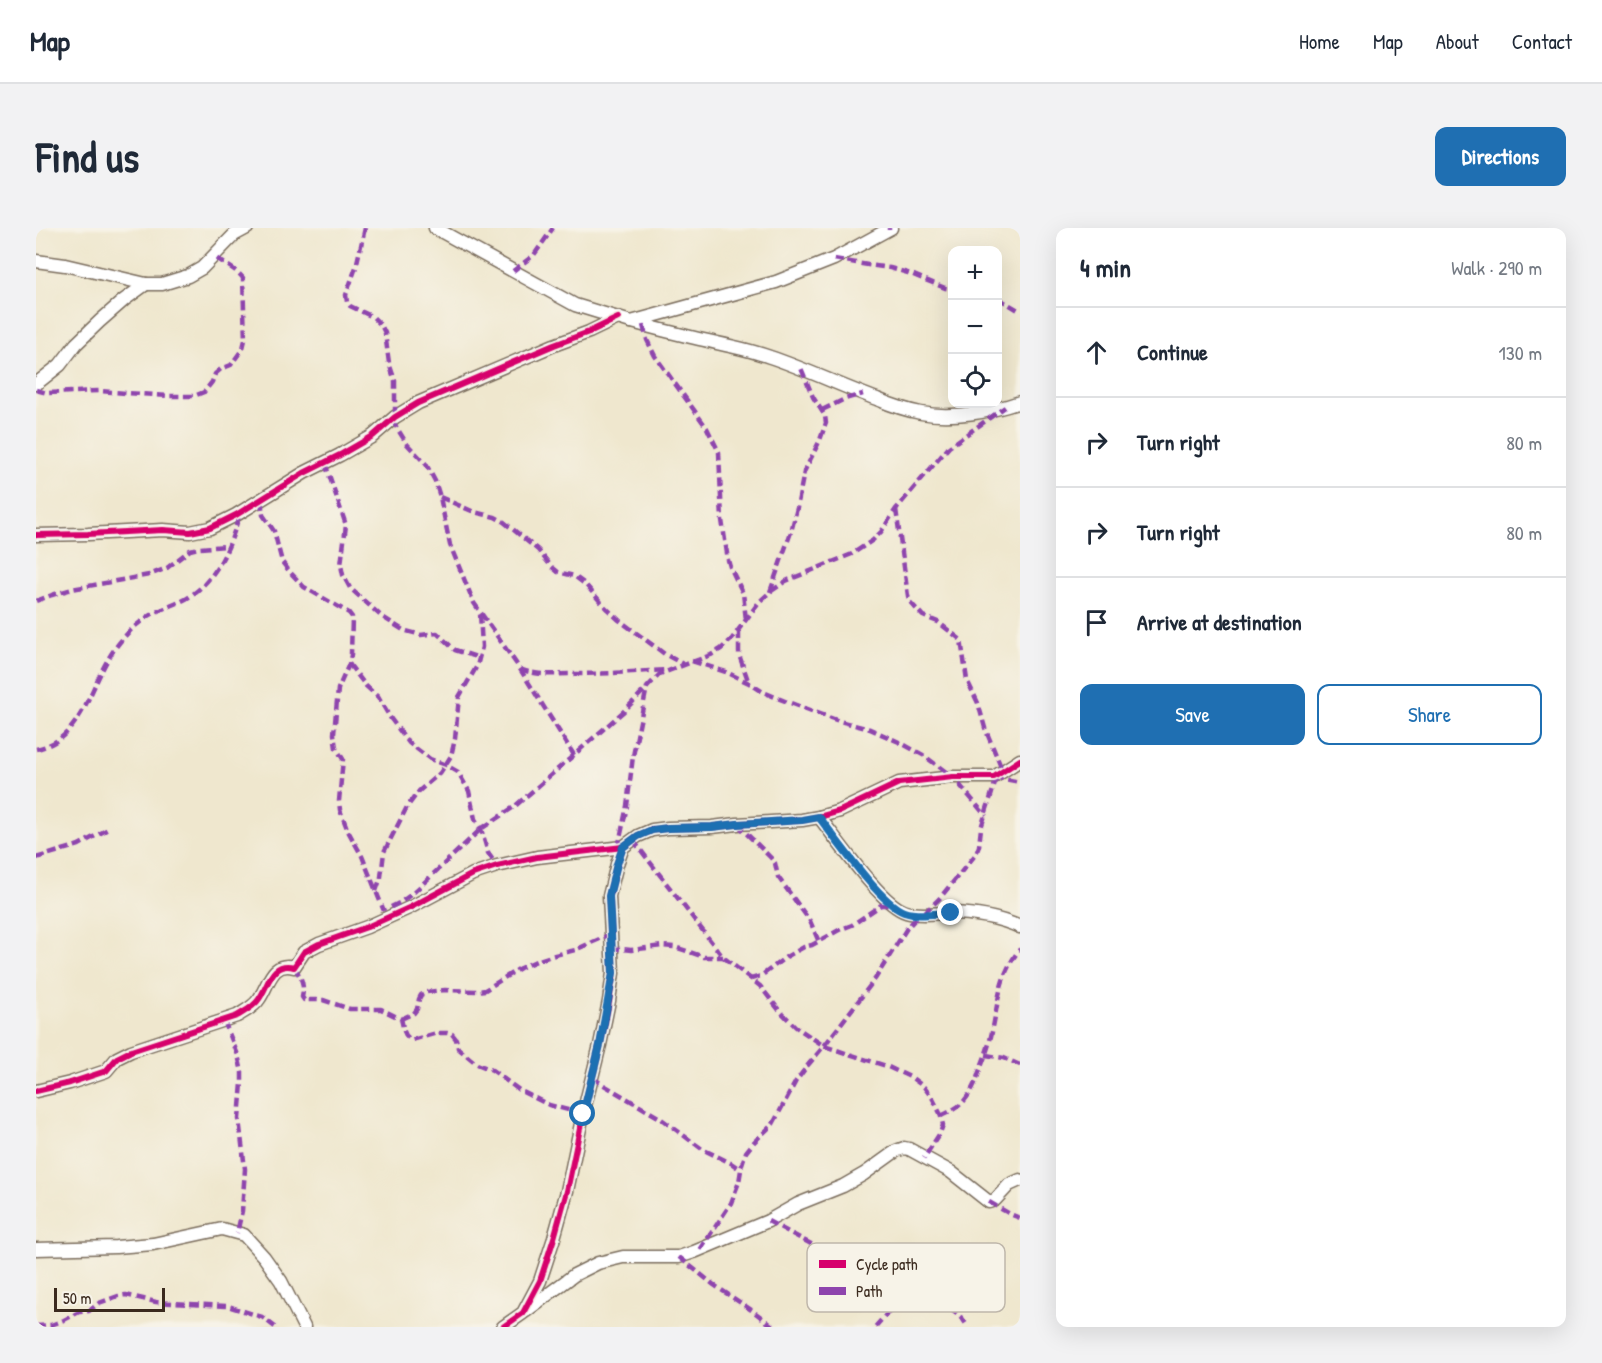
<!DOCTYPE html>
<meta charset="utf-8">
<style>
body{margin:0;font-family:"Patrick Hand",sans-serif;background:#f2f2f3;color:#1f2937}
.controls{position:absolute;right:18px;top:18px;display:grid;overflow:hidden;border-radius:12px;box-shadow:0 6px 24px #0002}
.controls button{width:54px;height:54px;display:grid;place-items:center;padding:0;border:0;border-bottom:2px solid #e0e1e3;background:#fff;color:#1f2937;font:30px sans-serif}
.scale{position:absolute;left:18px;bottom:15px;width:111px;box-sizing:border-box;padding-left:6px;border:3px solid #3b2a1e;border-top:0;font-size:16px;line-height:21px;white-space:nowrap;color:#3b2a1e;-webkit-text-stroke:4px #f7f3e8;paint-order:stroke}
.stop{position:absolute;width:18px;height:18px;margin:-14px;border:4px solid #1f6fb2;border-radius:50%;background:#fff}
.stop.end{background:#1f6fb2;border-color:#fff;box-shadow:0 2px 6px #0008}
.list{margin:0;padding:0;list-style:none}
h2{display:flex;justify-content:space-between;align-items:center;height:78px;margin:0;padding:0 24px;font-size:26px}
h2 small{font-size:20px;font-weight:400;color:#747a83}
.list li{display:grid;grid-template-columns:39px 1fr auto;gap:18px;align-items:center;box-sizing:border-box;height:90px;padding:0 24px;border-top:2px solid #e0e1e3}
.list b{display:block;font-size:22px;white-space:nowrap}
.list em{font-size:20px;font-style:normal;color:#747a83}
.actions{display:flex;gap:12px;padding:18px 24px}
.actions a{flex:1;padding:14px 0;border:2px solid #1f6fb2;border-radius:12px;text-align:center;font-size:21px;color:#1f6fb2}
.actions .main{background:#1f6fb2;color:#fff}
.icon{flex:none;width:33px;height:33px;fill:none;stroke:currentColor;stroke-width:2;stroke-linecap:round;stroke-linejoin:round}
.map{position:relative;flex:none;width:984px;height:1099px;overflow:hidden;border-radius:12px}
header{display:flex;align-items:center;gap:36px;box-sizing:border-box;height:84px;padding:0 30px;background:#fff;border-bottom:2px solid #e0e1e3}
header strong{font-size:28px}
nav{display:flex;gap:33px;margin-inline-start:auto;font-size:21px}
.intro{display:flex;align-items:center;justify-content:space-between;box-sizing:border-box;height:144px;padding:0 36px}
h1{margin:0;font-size:42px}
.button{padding:15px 27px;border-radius:12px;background:#1f6fb2;color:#fff;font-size:21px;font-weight:700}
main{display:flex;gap:36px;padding:0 36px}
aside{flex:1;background:#fff;border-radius:12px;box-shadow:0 6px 24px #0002}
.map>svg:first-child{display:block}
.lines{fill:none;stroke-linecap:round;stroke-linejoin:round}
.street-casing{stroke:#7a6c5c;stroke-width:15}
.street{stroke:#fff;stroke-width:12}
.quiet{stroke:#8e44ad;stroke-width:4.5;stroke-dasharray:9 4.5;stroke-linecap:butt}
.cycleway-casing{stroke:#f7f3e8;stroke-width:10}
.cycleway{stroke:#d6006c;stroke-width:6}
.route{stroke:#1f6fb2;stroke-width:8}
.key{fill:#f7f3e8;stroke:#bfb7ab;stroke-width:1.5}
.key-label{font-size:16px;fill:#3b2a1e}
</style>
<header>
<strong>Map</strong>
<nav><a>Home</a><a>Map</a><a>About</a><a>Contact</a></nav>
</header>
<div class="intro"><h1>Find us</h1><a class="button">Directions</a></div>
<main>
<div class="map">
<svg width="984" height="1099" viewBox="0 0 984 1099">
<rect width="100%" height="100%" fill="#f7f3e8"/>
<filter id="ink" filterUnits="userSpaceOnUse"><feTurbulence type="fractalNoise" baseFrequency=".0167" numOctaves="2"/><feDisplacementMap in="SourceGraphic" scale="12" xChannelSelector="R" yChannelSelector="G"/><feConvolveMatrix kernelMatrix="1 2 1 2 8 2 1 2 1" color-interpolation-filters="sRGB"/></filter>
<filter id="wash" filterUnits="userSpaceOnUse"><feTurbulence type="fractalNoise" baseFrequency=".008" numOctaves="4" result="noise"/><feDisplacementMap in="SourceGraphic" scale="24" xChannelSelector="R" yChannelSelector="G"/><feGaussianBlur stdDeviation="1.35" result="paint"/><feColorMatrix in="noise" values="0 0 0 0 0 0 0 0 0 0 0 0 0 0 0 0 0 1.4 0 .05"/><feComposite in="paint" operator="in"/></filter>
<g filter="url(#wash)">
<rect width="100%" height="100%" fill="#efe7ce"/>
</g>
<g filter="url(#ink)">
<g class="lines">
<defs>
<g id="street">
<polyline points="399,0 539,77 595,94 740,54 798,31 855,0"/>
<polyline points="0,33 29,37 110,56 126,56 152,48 166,40 198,7 211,0"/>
<path d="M596,94C617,100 638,105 659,110C684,116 709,120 734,129C770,141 805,158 841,171C855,177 869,182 885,185C915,191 955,184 984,174"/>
<polyline points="0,156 24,137 40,116 64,93 88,72 110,56"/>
<polyline points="0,307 52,306 127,302 154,304 174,300 200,287 268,245 304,227 337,208 359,189 382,175 518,117 553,104 582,90"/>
<path d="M783,589C801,611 845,677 870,684C883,688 898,685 912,685C936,685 961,689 984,699"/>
<path d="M0,863L34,855L70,843L81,830L95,823L201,788C209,783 218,779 223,771C233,757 235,733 258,739L268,724L283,716L331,699L375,679L437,646L461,638L501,629L587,619"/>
<polyline points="0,1021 80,1019 117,1016 186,1001 208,1007 228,1029 245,1053 268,1099"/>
<polyline points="490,1083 538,1047 562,1035 587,1029 643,1029 658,1024 732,993 762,976 807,958 828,946 860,923 868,920 873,921 915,944 953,974 959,972 973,957 984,952"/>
<polyline points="467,1099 487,1085 504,1053 518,1010 531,963 547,886 564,817 573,773 577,745 573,668 581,636 587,619 602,608 616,602 632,600 676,599 701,596 766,592 783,589 804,583 863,555 917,549 958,549 984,532"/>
</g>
</defs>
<!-- street casing -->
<use href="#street" class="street-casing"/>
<!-- street -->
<use href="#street" class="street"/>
<!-- quiet -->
<g class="quiet">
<polyline points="329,0 320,39 310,67 311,74 314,78 337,89 345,97 349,105 353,135 359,153 359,189"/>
<polyline points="853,2 853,0"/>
<polyline points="798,31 832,37 854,40 875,46 909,60 916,61"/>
<polyline points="477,43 498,27 517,0"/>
<polyline points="962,70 984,83"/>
<polyline points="607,97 611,112 619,128 671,200 683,224 686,292 692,332 694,339 707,365 710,392"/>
<path d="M0,162L11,165L63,163L133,168H158L168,164L176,154L179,146L185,141L195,137L207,120L209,112L207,50C200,41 188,36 179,29"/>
<polyline points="786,182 809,171 827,166"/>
<polyline points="356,192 371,216 390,236 399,253 404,269 414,317 438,375 484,441 538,527"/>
<polyline points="289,235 310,297 305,337 307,347 314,360 345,388 367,402 385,407 401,405 419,422 444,430"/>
<polyline points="404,269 438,284 459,289 468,294 502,322 515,338 522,344 538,348 549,356 570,380 583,392 630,427 647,436"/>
<polyline points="225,272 227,287 238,303 246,334 254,344 268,359 313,385 316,389 315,427 313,436 302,461 298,506 300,520 307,531 303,573 304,582 312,603 326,628 348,683"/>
<polyline points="860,281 872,368 874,374 887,388 902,394 925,412 931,452 942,475 949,500 967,544"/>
<polyline points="734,364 755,304 761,280 768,244 784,212 790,195 789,188 777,169 765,140"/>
<polyline points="0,373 16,367 36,361 113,347 131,340 154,322 163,320 192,318"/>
<polyline points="703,403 703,427 713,455"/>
<polyline points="656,433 690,444 713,455 727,464 749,473 803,493 834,501 863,514 887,527 917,549 950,588"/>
<polyline points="313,436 330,458 342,469 355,491 373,515 394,531 410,537 422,544 433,563 439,591 445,601 452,625 461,638"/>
<path d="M484,441C501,448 517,446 535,446C567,446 598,444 630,442"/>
<path d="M0,521C45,512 53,461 74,428C84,411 102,393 120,384C132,378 146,375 157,366C183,347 196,314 204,284"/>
<polyline points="958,549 984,554"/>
<polyline points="701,596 735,630 739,635 742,649 774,693 783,714"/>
<polyline points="597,612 687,729 724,758 743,782 760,799 788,818 850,838 876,850 888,859 897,871 904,885 907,897 904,905 888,930"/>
<polyline points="582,620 591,578 597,528 611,459"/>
<polyline points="0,630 43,617 74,600"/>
<polyline points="340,663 345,649 348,624 371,579 383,563 404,545 415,528 419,511 423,469 441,438 446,419 444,385"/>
<polyline points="355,679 365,674 377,665 445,601 478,579 538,527 588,483 624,446 675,427 685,421 695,412 723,374 734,364 750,353 816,326 837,312 845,304 860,281 913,219 969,179"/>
<polyline points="888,685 903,671 940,626 943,618 945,600 961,549"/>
<polyline points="575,720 595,722 626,718 639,719 668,729 687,729"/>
<path d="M258,739C265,749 269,756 266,769L268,772H287L314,781H345L365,791C368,800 366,807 376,812L401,805H411L416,806L420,811L422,820L429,826L441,836L456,842L483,862L513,877L547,886"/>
<polyline points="715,751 725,748 750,729 768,719 776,717 803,702 816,697 845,677 856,677"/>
<polyline points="365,791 378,785 381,781 383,771 385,767 391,764 409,762 442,763 449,762 484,740 500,733 515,728 539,722 575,706"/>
<polyline points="188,793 202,827 206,844 206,855 203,891 209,941 206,983 201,1005"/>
<polyline points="950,827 968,830 984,837"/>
<polyline points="556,850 624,890 666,921 695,935 705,942"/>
<path d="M905,888C913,884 922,880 928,873C935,865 940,854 943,844C949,829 954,815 957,799C963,769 964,746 984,721"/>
<polyline points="953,974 974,986 984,990"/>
<polyline points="732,993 803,1031 853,1046 888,1061 926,1090 932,1099"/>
<polyline points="664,1022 695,975 703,954 706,936 710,924 718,914 737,896 760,853 772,837 788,818 839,751 871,700 885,685"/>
<polyline points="643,1029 678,1057 717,1083 738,1099"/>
<polyline points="0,1098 15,1097 28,1092 43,1084 53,1083 63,1075 82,1068 90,1067 120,1074 192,1078 226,1089 239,1099"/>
<polyline points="839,1099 877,1056"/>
</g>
<defs>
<g id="cycleway">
<polyline points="0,307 52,306 127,302 154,304 174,300 200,287 268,245 304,227 337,208 359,189 382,175 518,117 553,104 582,90"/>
<path d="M0,863L34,855L70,843L81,830L95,823L201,788C209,783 218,779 223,771C233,757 235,733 258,739L268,724L283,716L331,699L375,679L437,646L461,638L501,629L587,619"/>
<polyline points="467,1099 487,1085 504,1053 518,1010 531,963 547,886 564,817 573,773 577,745 573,668 581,636 587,619 602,608 616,602 632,600 676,599 701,596 766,592 783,589 804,583 863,555 917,549 958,549 984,532"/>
</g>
</defs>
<!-- cycleway casing -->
<use href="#cycleway" class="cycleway-casing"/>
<!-- cycleway -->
<use href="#cycleway" class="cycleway"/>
</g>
</g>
<g class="lines" filter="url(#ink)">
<!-- route -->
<path class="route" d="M547,886L564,817L577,745L573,668L581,636L587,619L602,608L616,602L632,600L676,599L701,596L766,592L783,589C800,611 845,676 868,684C882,689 900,685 915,685"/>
</g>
<!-- legend -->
<rect x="771" y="1015" width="198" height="69" rx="9" class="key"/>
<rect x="783" y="1032" width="27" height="8" fill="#d6006c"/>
<rect x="783" y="1059" width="27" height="8" fill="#8e44ad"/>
<g class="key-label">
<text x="820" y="1042">Cycle path</text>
<text x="820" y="1069">Path</text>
</g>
</svg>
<div class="controls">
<button>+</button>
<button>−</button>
<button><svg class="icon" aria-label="locate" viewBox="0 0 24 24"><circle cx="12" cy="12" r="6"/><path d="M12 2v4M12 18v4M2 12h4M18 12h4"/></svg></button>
</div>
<div class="scale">50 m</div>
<div class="stop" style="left:547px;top:886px"></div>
<div class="stop end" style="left:915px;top:685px"></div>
</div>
<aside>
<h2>4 min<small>Walk · 290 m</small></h2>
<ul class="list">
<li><svg class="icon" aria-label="ahead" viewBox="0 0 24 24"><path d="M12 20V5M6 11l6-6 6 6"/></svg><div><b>Continue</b></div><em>130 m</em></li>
<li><svg class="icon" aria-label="right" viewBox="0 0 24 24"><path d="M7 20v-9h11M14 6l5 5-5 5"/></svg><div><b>Turn right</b></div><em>80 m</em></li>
<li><svg class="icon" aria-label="right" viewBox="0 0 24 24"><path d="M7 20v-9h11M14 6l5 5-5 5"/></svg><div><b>Turn right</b></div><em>80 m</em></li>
<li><svg class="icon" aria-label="arrive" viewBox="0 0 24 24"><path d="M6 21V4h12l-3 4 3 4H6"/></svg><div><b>Arrive at destination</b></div></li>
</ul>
<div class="actions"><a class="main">Save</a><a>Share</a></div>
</aside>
</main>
